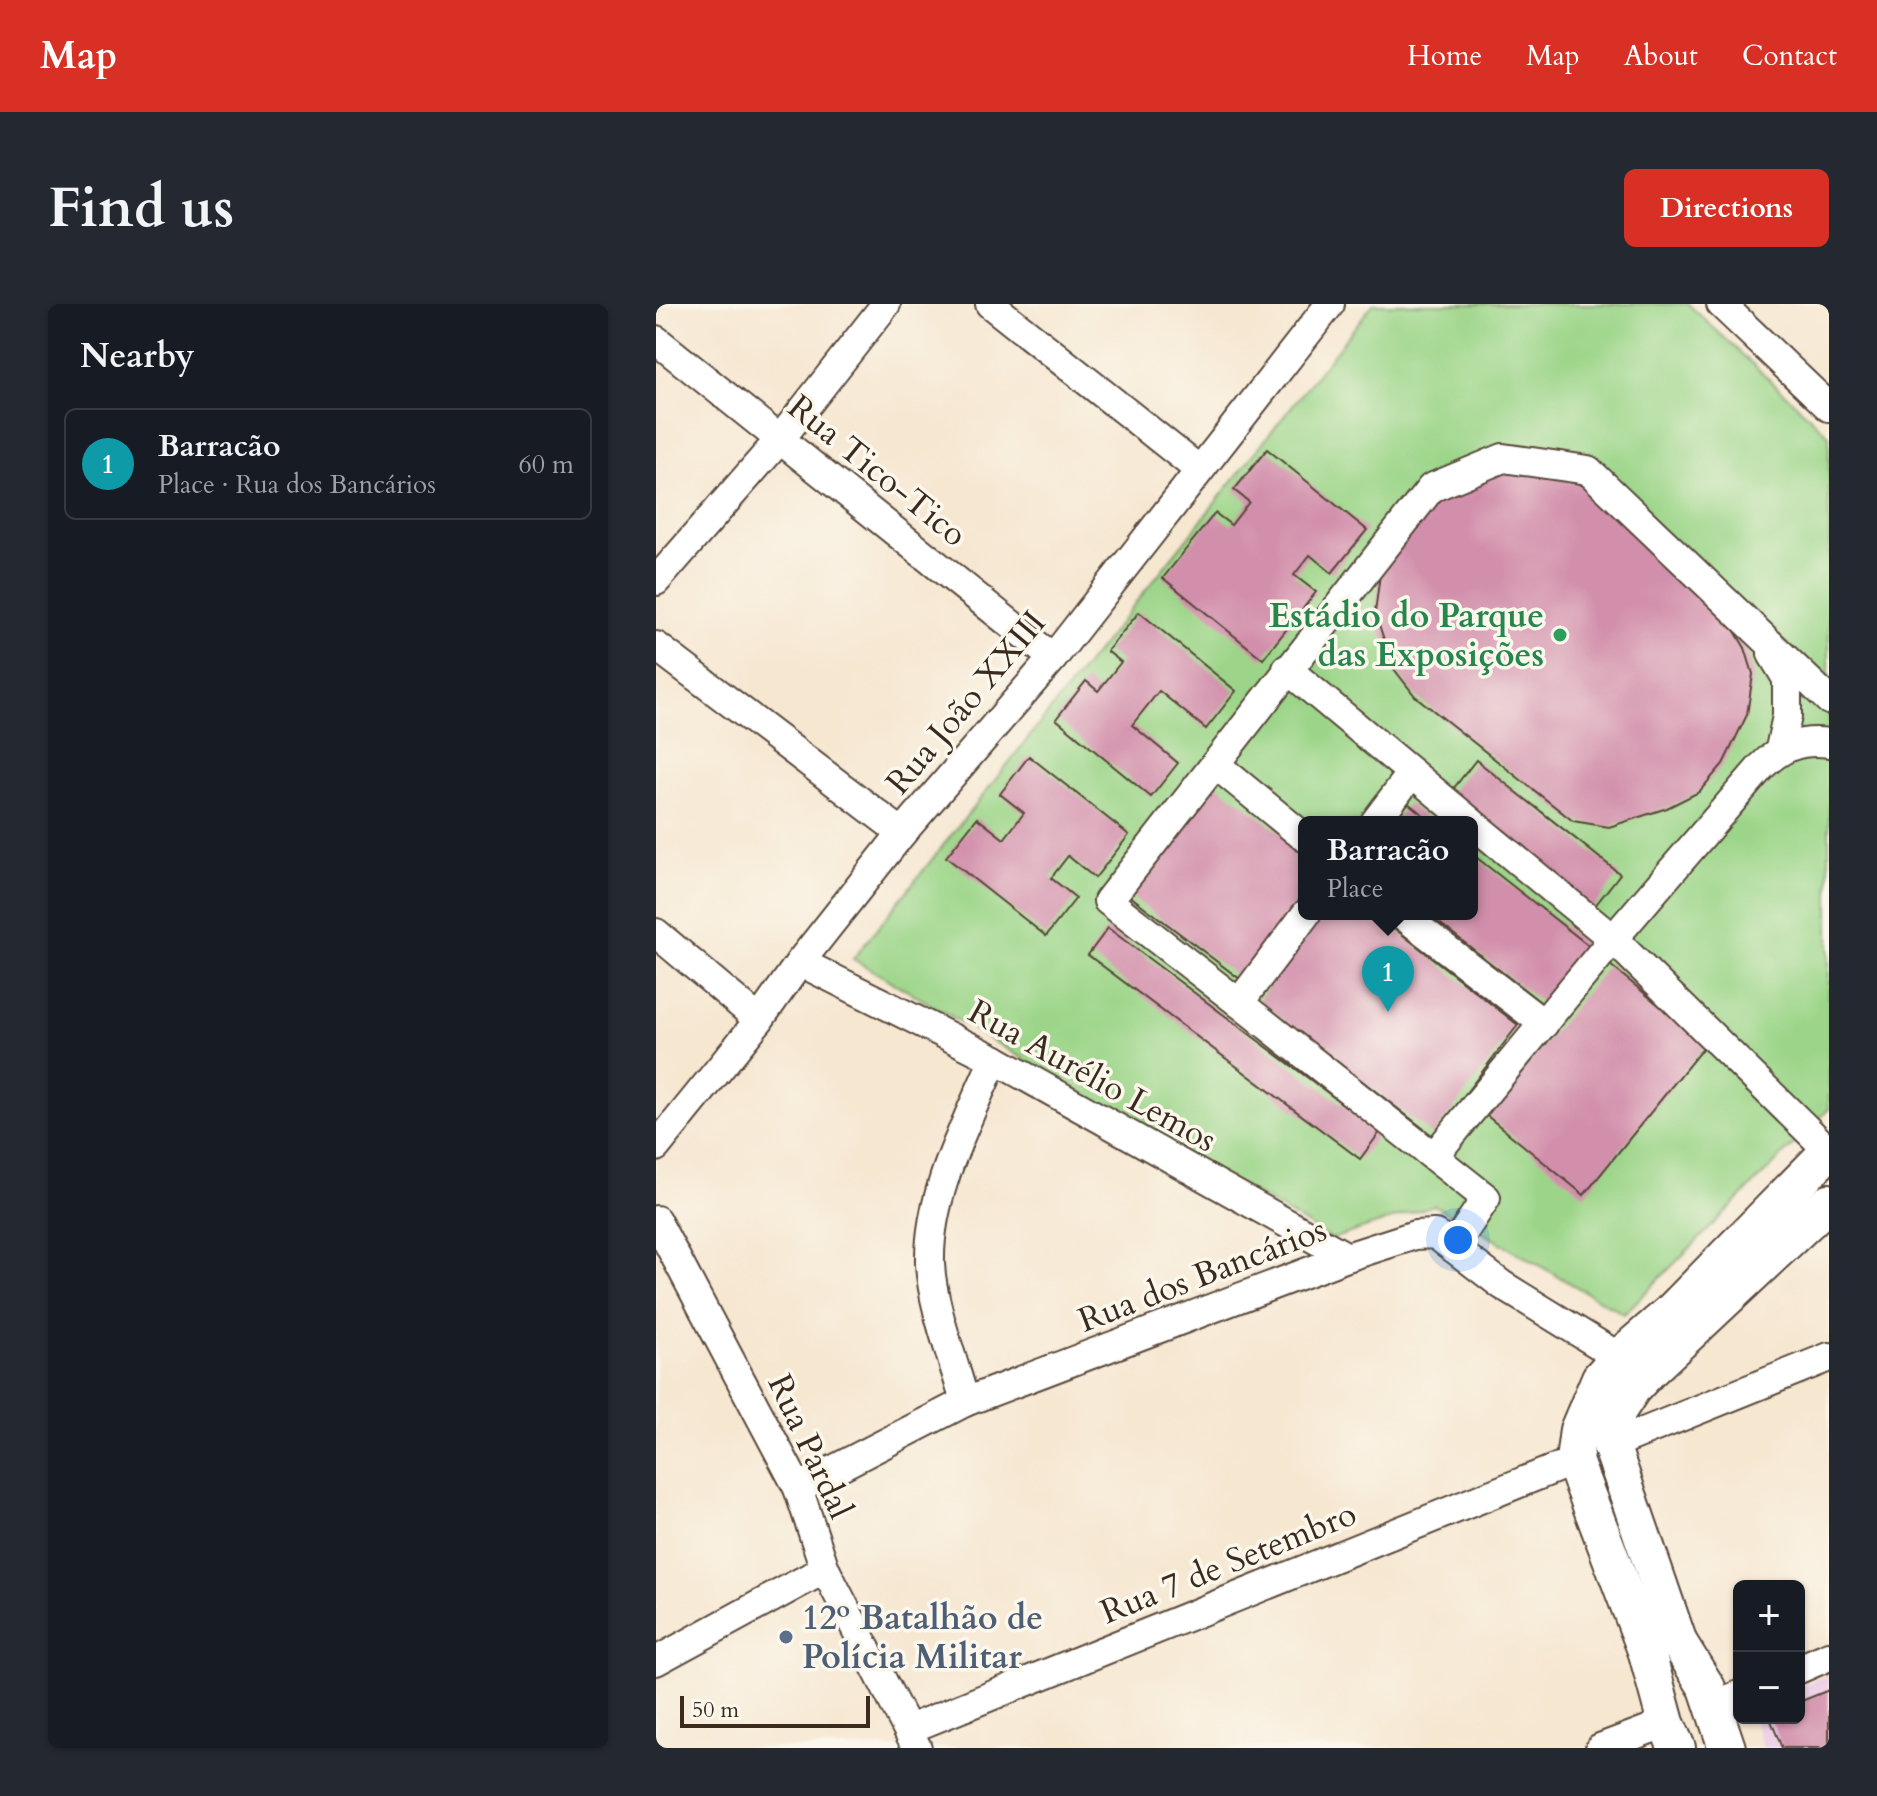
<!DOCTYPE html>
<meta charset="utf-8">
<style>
body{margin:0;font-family:Cardo,serif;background:#242831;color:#f1f3f6}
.controls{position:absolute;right:24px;bottom:24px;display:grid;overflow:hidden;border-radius:12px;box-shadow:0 2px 6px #0004}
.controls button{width:72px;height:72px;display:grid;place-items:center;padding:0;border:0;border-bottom:2px solid #363941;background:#171b24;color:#f1f3f6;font:40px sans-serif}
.scale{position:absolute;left:24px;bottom:20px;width:190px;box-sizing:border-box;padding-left:8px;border:4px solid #3b2a1e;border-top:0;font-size:22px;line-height:28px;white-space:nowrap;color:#3b2a1e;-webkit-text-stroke:6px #fbf7ec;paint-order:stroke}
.you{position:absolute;left:802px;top:936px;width:28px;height:28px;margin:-20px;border:6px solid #fff;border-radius:50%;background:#1a73e8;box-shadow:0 0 0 12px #1a73e833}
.badge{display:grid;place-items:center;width:52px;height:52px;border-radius:50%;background:#d93025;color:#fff;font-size:26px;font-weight:700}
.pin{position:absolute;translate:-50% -66px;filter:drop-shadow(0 2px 4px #0008)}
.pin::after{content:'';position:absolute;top:42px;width:28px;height:24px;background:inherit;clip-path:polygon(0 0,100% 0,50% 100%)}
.popup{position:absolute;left:642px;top:512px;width:180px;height:104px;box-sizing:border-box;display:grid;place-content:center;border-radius:12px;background:#171b24;filter:drop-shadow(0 2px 6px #0005);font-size:26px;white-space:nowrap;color:#9ea1a6}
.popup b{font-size:30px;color:#f1f3f6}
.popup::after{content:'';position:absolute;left:50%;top:100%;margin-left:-16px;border:16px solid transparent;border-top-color:#171b24}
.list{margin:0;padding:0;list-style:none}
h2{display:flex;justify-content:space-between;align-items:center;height:104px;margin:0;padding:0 32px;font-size:34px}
h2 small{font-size:26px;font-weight:400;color:#9ea1a6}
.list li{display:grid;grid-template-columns:52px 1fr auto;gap:24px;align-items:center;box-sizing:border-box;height:112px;margin:0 16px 16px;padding:0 16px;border:2px solid #363941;border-radius:12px}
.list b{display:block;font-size:30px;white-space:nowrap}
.list p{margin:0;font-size:26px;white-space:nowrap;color:#9ea1a6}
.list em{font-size:26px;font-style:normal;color:#9ea1a6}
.map{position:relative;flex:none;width:1173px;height:1444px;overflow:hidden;border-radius:12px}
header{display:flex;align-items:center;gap:48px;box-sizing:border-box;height:112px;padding:0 40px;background:#d93025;color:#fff}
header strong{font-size:38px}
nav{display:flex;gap:44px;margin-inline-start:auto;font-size:28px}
.intro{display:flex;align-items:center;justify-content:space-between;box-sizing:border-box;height:192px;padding:0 48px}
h1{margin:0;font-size:56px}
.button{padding:20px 36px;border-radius:12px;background:#d93025;color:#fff;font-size:28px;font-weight:700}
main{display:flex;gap:48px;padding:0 48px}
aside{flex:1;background:#171b24;border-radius:12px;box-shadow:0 2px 6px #0004}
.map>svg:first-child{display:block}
.built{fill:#edd0e8}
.green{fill:#9cd589;stroke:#6c8054;stroke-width:2;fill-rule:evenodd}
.building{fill:#d28fab}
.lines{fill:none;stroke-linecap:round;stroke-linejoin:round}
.minor-casing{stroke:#574639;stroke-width:32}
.major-casing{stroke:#574639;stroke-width:40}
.minor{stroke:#fff;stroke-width:28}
.major{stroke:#fff;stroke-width:36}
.leisure-dot{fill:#2e9e5b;stroke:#fbf7ec;stroke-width:3}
.service-dot{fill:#5c6f8a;stroke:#fbf7ec;stroke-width:3}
.labels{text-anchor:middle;stroke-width:7;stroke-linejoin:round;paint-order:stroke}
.street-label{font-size:34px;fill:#3b2a1e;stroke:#fbf7ec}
.leisure-label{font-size:34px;font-weight:bold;fill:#27864d;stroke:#fbf7ec;text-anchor:end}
.service-label{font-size:34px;font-weight:bold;fill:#4e5e75;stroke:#fbf7ec;text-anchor:start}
</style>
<header>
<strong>Map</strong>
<nav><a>Home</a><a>Map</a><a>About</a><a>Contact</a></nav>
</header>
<div class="intro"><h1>Find us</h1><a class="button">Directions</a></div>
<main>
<aside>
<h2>Nearby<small></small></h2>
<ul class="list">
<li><span class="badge" style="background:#0f9aa8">1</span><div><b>Barracão</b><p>Place · Rua dos Bancários</p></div><em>60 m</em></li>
</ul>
</aside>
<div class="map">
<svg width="1173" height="1444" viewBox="0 0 1173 1444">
<rect width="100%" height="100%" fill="#fbf7ec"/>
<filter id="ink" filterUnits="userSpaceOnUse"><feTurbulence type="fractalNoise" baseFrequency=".0125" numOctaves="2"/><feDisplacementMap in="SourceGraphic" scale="16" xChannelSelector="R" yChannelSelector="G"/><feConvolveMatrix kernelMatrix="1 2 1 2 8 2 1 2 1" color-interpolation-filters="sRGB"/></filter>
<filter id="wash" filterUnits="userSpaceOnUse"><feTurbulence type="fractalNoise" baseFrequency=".006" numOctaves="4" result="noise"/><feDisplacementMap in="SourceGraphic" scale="32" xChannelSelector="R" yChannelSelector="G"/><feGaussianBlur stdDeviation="1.8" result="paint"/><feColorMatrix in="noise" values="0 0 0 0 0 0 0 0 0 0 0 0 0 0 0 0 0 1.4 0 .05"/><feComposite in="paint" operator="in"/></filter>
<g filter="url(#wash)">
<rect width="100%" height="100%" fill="#f6e7d1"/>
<!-- built -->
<polygon class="built" points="1173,1370 1173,1444 1107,1444 1097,1414 1143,1414 1143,1383"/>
<!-- green -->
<path class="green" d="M717,0H1032L1173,131V805L968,1010L778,901L676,935L197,655ZM648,518H816V610H648Z"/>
<g id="blocks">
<!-- building -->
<g class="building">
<polygon points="611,145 711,226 676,269 654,251 638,271 660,288 607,355 507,274 559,209 575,221 593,198 578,186"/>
<polygon points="854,165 905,172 955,194 1073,317 1089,344 1097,370 1091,411 1067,460 1043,488 1011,504 953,523 917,517 759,392 738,365 719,309 725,262 769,203 818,176"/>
<polygon points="483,308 580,387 550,425 503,387 476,421 522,459 495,493 400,415 430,377 442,387 465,358 451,347"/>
<polygon points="373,452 473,531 439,574 412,552 395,574 420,594 390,632 290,553 321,514 348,535 368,509 344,490"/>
<polygon points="820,456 964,570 934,608 790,494"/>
<polygon points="560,479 648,546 648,590 584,675 474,592"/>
<polygon points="752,499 776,518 737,518"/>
<polygon points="816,550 933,642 888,701 772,610 816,610"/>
<polygon points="668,610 720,610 862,721 777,832 602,696"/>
<polygon points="452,624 724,828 704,855 432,651"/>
<polygon points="953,660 1050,740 928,891 830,811"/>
<polygon points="1173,1386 1173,1444 1126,1444 1114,1414 1143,1414 1143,1398"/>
</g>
</g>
</g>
<g filter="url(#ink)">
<use href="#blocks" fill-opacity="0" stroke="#574639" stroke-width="2"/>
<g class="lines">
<defs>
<g id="minor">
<polyline points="334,0 542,165"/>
<polyline points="1065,0 1173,103"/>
<polyline points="0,36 397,354"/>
<polyline points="0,277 125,134 230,0"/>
<polyline points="0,342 246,529"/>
<polyline points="1116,350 1131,375 1131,412 1124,445"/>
<polyline points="631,365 815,518"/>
<polyline points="559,460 648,533"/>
<polyline points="719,518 756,469"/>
<path d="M816,519L957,635L1105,463C1125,443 1144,435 1173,439"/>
<polyline points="650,610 583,699 452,597 775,184 847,154 932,166 1173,396"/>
<polyline points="745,610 888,720"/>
<polyline points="0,629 103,716"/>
<polyline points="144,658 338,755 691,953"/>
<polyline points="583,699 830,894 797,944"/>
<polyline points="0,843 103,716 144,658 246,529 397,354 674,0"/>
<polyline points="778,852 957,635 1173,847"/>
<polyline points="0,916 142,1184 169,1265 261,1444"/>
<path d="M309,1098C298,1058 276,1001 274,960C272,889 311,819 338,755"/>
<polyline points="955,1141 1173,1053"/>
<polyline points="142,1184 309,1098 691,953 759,931 779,930 846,981 963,1053"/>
<polyline points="0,1357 169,1265"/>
<polyline points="1143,1365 1173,1352"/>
<polyline points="1058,1401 1083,1391"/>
<polyline points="253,1425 918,1157"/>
<polyline points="944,1444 1010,1419"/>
</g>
<g id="major">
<polyline points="1021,1444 1010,1419 991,1349 918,1157 922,1126 944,1074 963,1053 1015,1008 1173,847"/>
<polyline points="1071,1444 1051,1384 1023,1339 955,1141 961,1108 976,1085 993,1067 1173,898"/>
</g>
</defs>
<!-- minor casing -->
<use href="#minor" class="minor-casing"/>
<!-- major casing -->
<use href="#major" class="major-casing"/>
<!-- minor -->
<use href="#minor" class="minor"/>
<!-- major -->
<use href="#major" class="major"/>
</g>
</g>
<!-- markers -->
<circle class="leisure-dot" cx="904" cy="331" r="8"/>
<circle class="service-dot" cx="130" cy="1333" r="8"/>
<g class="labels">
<!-- street labels -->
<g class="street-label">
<text transform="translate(222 166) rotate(39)" y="12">Rua Tico-Tico</text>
<text transform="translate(309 398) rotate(-50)" y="12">Rua João XXIII</text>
<text transform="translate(437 771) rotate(29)" y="12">Rua Aurélio Lemos</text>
<text transform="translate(546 970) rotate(-21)" y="12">Rua dos Bancários</text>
<text transform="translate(155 1142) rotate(65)" y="12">Rua Pardal</text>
<text transform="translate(572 1258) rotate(-22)" y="12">Rua 7 de Setembro</text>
</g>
<!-- leisure labels -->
<g class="leisure-label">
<text x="888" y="323">Estádio do Parque<tspan x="888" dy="39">das Exposições</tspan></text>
</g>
<!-- service labels -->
<g class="service-label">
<text x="146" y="1325">12º Batalhão de<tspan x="146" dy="39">Polícia Militar</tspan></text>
</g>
</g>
</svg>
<div class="controls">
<button>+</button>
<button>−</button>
</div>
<div class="scale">50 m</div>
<div class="you"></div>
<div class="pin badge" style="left:732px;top:708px;background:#0f9aa8">1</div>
<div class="popup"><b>Barracão</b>Place</div>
</div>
</main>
